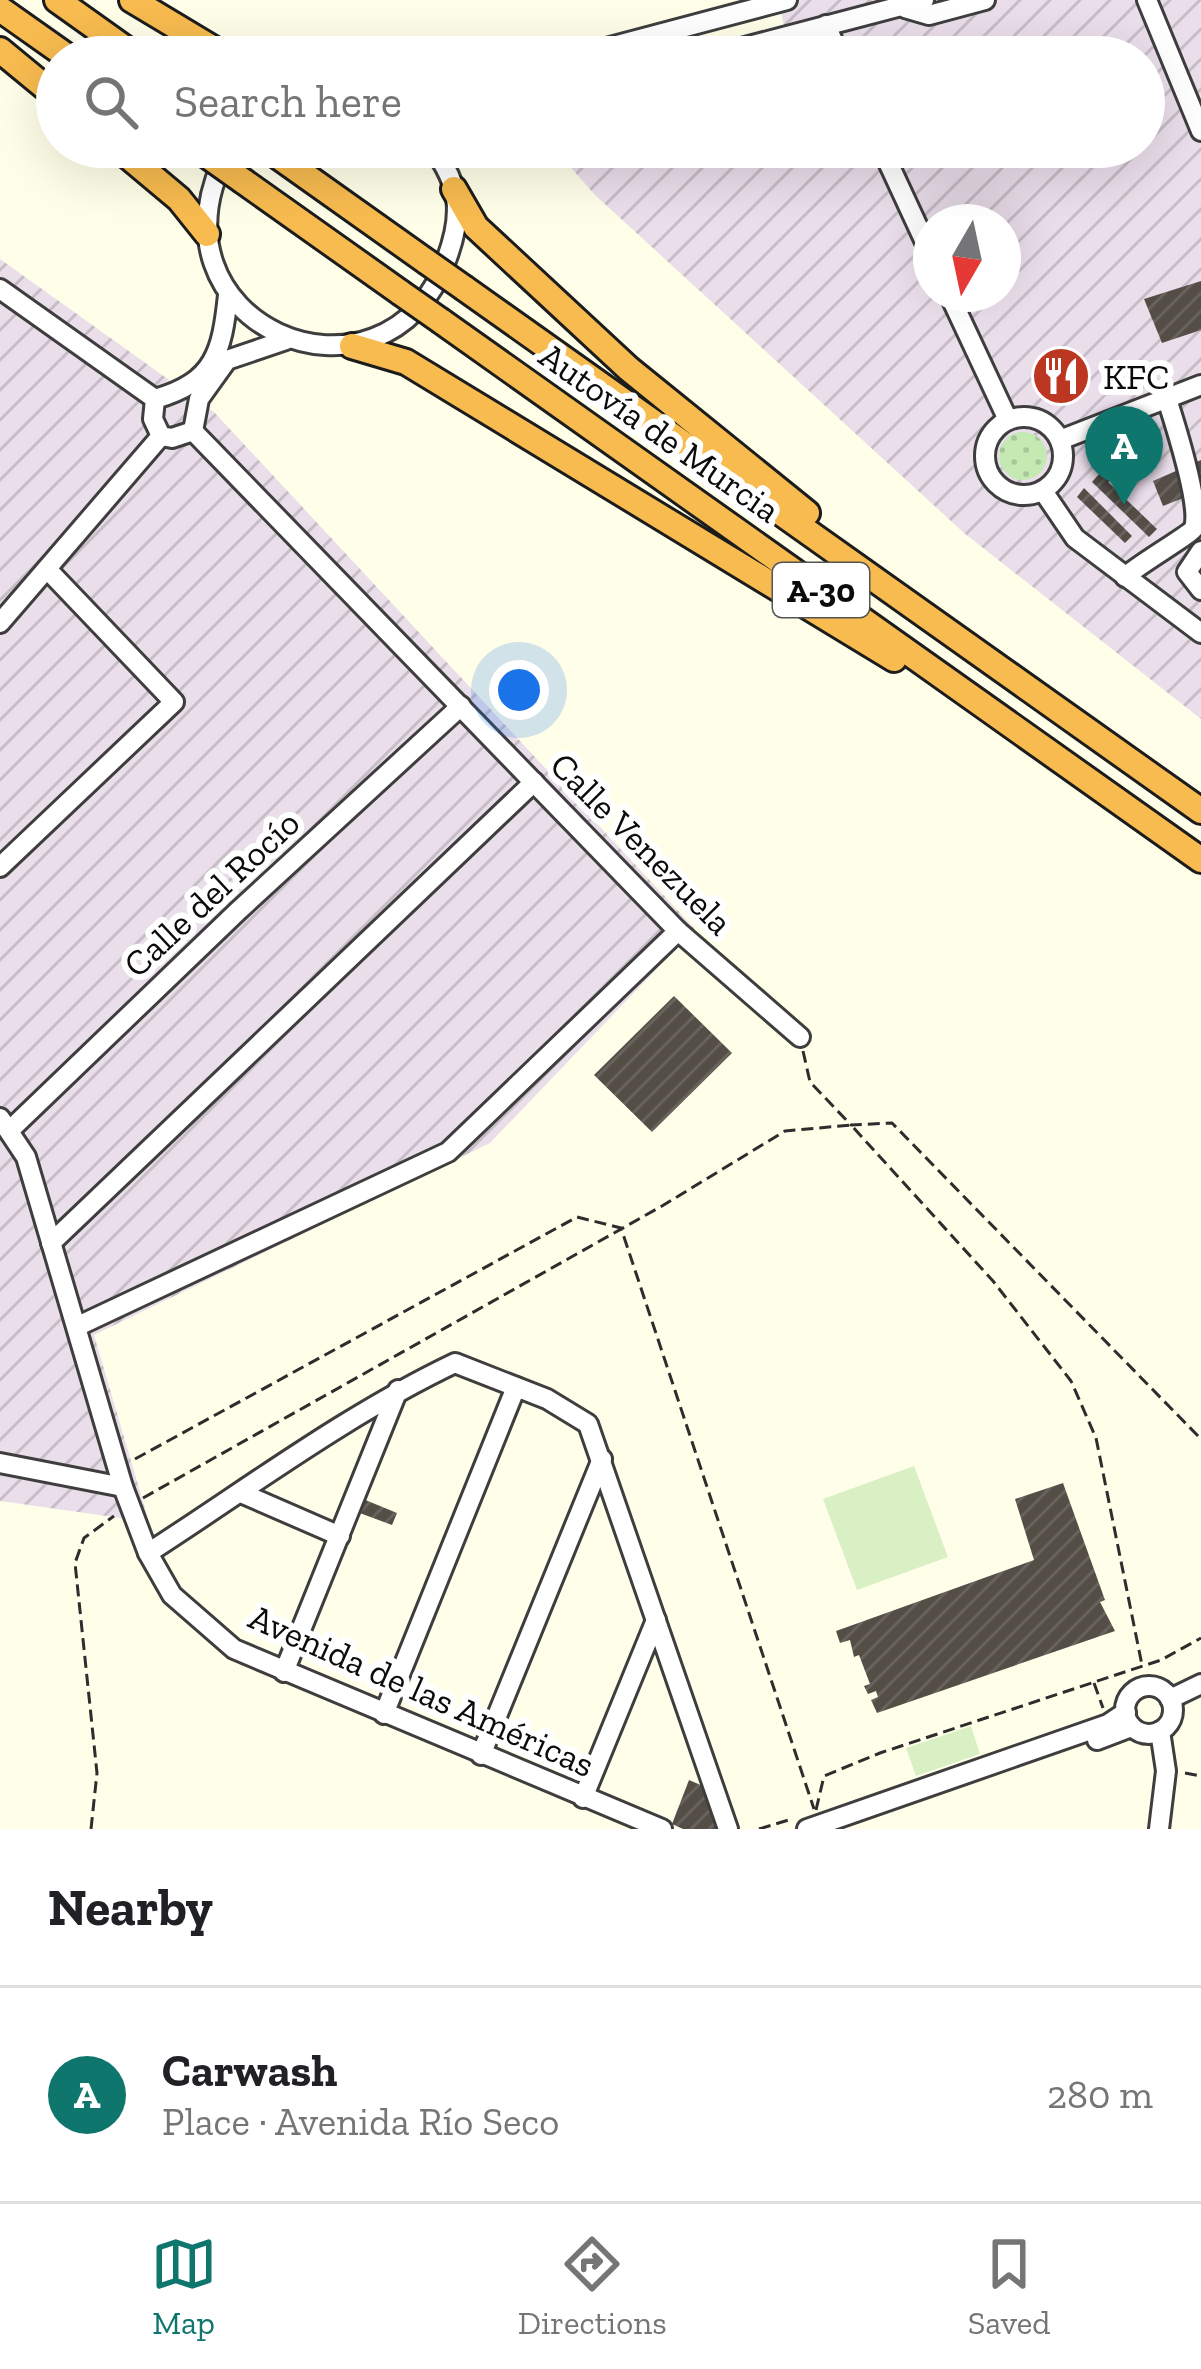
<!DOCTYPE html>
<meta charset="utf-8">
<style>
body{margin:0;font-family:"Zilla Slab",serif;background:#f6f6f6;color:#202124}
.compass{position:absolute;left:913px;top:204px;width:108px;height:108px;border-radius:50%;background:#fff;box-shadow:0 12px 48px #0002;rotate:189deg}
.you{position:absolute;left:519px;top:690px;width:42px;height:42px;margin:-30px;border:9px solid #fff;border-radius:50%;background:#1a73e8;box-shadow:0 0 0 18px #1a73e833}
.badge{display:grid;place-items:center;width:78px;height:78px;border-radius:50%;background:#0f766e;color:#fff;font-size:39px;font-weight:700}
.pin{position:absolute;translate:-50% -99px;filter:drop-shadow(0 3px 6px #0008)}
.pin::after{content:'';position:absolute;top:63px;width:42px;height:36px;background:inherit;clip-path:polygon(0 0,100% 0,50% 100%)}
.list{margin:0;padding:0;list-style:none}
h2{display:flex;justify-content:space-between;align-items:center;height:156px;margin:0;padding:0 48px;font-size:51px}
h2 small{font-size:39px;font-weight:400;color:#757577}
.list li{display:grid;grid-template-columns:78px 1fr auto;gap:36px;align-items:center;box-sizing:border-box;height:216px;padding:0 48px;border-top:3px solid #e0e0e0}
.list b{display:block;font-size:45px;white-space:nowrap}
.list p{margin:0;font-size:39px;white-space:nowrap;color:#757577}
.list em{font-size:39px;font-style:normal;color:#757577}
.icon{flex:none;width:66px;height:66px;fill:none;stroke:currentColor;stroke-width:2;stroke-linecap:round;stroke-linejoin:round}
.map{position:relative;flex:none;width:1201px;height:1829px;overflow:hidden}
.search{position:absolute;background:#fff;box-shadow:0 12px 48px #0002;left:36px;right:36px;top:36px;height:132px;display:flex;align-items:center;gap:30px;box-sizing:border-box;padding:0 42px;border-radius:66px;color:#757577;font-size:45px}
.sheet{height:372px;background:#fff}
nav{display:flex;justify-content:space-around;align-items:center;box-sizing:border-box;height:168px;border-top:3px solid #e0e0e0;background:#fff;font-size:33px;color:#757577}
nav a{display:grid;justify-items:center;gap:6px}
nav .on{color:#0f766e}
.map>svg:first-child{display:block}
.industrial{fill:url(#industrial-furrows);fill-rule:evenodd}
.grass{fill:url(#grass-dots)}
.pitch{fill:#d9f0c5}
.building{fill:url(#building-hatch)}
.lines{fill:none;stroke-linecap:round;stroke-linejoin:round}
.minor-casing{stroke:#3e3e3e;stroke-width:24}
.highway-casing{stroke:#1c1c1c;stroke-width:30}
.path{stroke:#2d2d2d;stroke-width:3;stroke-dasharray:12 6;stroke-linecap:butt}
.minor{stroke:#fff;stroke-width:18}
.highway{stroke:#f7bb4f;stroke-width:24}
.highway-bridge-casing{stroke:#1c1c1c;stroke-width:30;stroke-linecap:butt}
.highway-bridge{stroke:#f7bb4f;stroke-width:24}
.labels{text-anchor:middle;stroke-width:12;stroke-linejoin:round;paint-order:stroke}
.shield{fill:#fff;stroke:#545454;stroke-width:3}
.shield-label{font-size:33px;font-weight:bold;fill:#0b0b0b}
.poi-label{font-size:36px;fill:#0b0b0b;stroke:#fff;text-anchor:start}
.street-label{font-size:36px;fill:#0b0b0b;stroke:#fff}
</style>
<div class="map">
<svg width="1201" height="1829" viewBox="0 0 1201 1829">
<defs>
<pattern id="industrial-furrows" width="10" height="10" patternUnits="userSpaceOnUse" patternTransform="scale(3)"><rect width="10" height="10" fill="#eadeea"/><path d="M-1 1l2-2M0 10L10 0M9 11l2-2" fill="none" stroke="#c7bdc7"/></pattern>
<pattern id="grass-dots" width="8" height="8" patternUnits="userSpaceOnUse" patternTransform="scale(3)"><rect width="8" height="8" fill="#c5e9b3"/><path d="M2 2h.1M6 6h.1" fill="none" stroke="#a8c699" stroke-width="1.8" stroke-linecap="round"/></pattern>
<pattern id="building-hatch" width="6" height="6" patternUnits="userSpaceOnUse" patternTransform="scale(3)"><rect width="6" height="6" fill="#544e47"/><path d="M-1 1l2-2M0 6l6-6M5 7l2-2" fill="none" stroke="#68635d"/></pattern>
</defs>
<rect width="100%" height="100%" fill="#ffffe9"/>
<!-- industrial -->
<g class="industrial">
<path d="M778,0H1201V719L964,533L595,195L553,147H1144V57H770L790,51ZM931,222H1003V294H931Z"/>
<polygon points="0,259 214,412 695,929 490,1143 94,1335 149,1522 0,1501"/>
</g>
<!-- grass -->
<circle class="grass" cx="1023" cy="456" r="24"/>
<!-- pitch -->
<g class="pitch">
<polygon points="914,1466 948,1557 857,1590 823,1499"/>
<polygon points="971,1726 980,1754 916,1776 906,1748"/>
</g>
<!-- building -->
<g class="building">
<polygon points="1201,281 1201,330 1162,343 1144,299"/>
<polygon points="1201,460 1201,491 1163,506 1153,481"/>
<polygon points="1108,464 1117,473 1108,482 1157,529 1149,537 1092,482"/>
<polygon points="1084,488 1132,536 1125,543 1077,497"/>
<polygon points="674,996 732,1053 652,1132 594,1075"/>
<polygon points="1063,1483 1105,1600 1100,1602 1115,1631 877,1713 871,1700 878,1697 876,1691 868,1694 864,1686 870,1684 859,1655 854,1657 850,1640 840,1643 836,1631 1034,1560 1015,1499"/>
<polygon points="363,1499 397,1513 392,1525 357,1512"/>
<polygon points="689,1780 703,1786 717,1829 683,1829 672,1824"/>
</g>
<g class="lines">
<defs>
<g id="minor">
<polyline points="1147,0 1201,131"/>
<polyline points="905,8 929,15 985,0"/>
<polyline points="826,25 840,57"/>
<polyline points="572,57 787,0"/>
<polyline points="707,57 924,0"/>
<path d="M230,147C131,324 386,430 447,258C463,214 461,186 432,147"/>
<polyline points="881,147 931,255"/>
<polyline points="0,289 155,399"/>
<polyline points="949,294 1008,420"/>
<path d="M228,295C222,352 215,382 155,399L153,419L161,436L172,438L193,431L199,399L227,360L286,340"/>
<circle cx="1024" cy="456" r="39"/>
<polyline points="193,431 678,931 800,1037"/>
<polyline points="1060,440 1201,385"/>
<polyline points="1043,491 1075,538 1201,633"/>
<polyline points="1201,551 1187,572 1201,590"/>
<path d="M1125,577C1139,564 1190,535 1194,528C1201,506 1175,424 1167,399"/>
<polyline points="0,623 161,436"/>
<polyline points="0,867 174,702 47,569"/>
<polyline points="0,1118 26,1157 123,1487 148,1553 172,1595 234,1649 662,1829"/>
<polyline points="10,1130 238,911 461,706"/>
<polyline points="51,1243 534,782"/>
<polyline points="78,1326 448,1152 678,931"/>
<polyline points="0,1463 123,1487"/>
<polyline points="241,1493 340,1536"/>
<path d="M148,1553C249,1488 346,1415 455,1363L547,1399L588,1424L728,1829"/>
<polyline points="284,1672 398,1390"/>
<circle cx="1149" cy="1710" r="24"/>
<polyline points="1170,1699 1201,1684"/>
<polyline points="384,1714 516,1387"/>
<polyline points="1097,1740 1131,1727"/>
<polyline points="481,1755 602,1459"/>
<polyline points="583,1798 656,1620"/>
<polyline points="807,1829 1108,1724 1126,1712"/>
<polyline points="1159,1829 1166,1771 1160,1731"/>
</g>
<g id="highway">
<polyline points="57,0 137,57"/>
<polyline points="132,0 227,57"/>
<polyline points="0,9 68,57"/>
<polyline points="0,50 57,97"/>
<polyline points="117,147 179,199 207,234"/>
<polyline points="265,147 427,262"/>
<polyline points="243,181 401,293"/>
<polyline points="454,189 476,227 629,369 807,513"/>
<polyline points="464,288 1201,811"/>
<polyline points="441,321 1201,860"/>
<polyline points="352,346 406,362 894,659"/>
</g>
</defs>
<!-- minor casing -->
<use href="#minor" class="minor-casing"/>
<!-- highway casing -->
<use href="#highway" class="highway-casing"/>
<!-- path -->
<g class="path">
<polyline points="803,1051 810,1082 851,1125 892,1123 1201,1439"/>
<polyline points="135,1459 577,1217 621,1228 814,1809"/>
<polyline points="143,1498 662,1206 785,1131 851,1125 993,1281 1071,1381 1096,1438 1142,1665"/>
<polyline points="1094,1683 1103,1708"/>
<polyline points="1185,1773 1201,1776"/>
<polyline points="816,1810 824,1776 880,1753 1161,1660 1201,1638"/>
<polyline points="91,1829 97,1773 75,1563 84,1538 114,1516"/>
<polyline points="759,1829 792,1819"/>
</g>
<!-- minor -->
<use href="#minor" class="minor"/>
<!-- highway -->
<use href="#highway" class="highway"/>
<defs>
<g id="highway-bridge">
<polyline points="198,149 243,181"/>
<polyline points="427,262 464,288"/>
<polyline points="401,293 441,321"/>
</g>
</defs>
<!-- highway-bridge casing -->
<use href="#highway-bridge" class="highway-bridge-casing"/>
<!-- highway-bridge -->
<use href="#highway-bridge" class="highway-bridge"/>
</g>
<!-- icons -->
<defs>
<symbol id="restaurant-disc" viewBox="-11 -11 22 22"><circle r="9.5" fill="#bc3722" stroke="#fff"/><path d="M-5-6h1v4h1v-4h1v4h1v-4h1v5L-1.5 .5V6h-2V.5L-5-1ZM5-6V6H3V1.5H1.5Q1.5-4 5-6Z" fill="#fff"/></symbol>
</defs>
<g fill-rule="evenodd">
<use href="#restaurant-disc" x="1028" y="343" width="66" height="66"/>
</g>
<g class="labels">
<!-- shield labels -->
<rect class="shield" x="773" y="563" width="96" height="54" rx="9"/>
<g class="shield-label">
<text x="821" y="602">A-30</text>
</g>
<!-- poi labels -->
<g class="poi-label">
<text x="1103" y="389">KFC</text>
</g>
<!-- street labels -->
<g class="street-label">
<text transform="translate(660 432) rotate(35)" y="13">Autovía de Murcia</text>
<text transform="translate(642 843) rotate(45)" y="13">Calle Venezuela</text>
<text transform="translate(211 893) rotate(-43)" y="13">Calle del Rocío</text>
<text transform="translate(422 1690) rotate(24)" y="13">Avenida de las Américas</text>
</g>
</g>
</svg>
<svg class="compass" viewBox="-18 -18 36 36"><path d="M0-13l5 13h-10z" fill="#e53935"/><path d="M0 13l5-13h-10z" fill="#757577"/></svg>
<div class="you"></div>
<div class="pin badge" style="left:1124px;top:505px">A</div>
<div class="search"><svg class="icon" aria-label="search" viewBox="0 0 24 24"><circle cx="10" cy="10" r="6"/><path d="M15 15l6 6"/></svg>Search here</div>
</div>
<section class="sheet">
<h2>Nearby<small></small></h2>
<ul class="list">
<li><span class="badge">A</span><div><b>Carwash</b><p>Place · Avenida Río Seco</p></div><em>280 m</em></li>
</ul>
</section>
<nav>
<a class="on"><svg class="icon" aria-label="map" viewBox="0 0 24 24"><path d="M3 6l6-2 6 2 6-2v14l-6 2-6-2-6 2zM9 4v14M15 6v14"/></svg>Map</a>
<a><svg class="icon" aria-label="directions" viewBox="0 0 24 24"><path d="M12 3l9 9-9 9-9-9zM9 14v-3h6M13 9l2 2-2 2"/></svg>Directions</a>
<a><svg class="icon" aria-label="saved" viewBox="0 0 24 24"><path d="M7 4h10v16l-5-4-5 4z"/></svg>Saved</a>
</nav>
